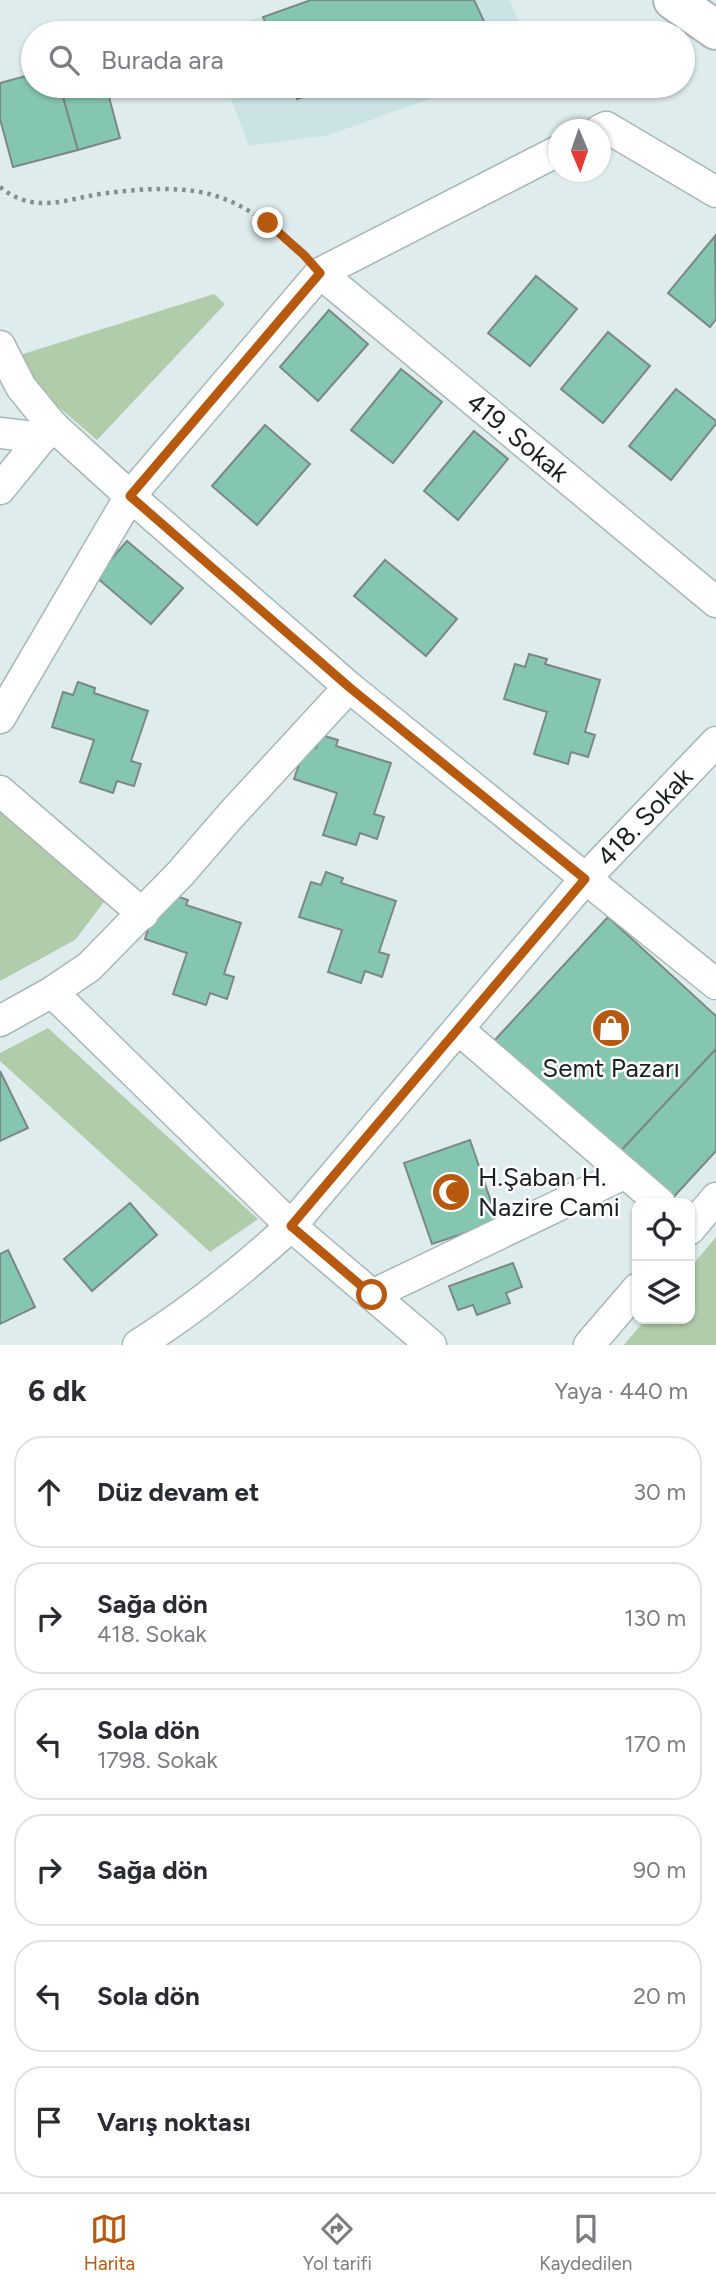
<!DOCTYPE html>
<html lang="tr">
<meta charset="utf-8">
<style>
body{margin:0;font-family:Figtree,sans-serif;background:#f2f2f3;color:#2b2b33}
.controls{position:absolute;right:21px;bottom:21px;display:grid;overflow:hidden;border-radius:14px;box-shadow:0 2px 5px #0004}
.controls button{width:63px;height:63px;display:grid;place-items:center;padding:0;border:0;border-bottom:2px solid #e1e1e2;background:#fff;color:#2b2b33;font:35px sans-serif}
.compass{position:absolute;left:548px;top:119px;width:63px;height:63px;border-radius:50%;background:#fff;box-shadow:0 2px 5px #0004;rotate:178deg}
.stop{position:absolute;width:21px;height:21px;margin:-16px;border:5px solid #b85910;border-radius:50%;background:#fff}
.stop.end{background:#b85910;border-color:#fff;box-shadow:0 2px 7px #0008}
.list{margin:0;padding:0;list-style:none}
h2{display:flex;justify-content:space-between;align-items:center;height:91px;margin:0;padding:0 28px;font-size:30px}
h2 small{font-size:23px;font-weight:400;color:#7c7c81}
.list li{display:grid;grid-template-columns:46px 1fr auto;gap:21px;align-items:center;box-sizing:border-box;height:112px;margin:0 14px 14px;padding:0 14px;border:2px solid #e1e1e2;border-radius:28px}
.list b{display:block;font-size:26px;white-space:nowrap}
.list p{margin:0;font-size:23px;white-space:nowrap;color:#7c7c81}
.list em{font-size:23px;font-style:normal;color:#7c7c81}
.icon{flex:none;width:38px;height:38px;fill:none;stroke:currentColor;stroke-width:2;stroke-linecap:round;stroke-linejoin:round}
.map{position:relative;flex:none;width:716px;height:1345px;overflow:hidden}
.search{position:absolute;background:#fff;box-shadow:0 2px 5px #0004;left:21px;right:21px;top:21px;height:77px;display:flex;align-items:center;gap:18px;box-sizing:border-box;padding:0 24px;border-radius:38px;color:#7c7c81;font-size:26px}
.sheet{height:847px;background:#fff}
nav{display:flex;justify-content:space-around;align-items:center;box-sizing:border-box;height:98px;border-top:2px solid #e1e1e2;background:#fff;font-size:19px;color:#7c7c81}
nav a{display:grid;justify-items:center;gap:4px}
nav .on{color:#b85910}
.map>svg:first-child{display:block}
.built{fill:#cbe3e5}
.green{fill:#b0ccab}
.building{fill:#85c6b0;stroke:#7c8884;stroke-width:2}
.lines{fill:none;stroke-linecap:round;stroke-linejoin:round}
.minor-casing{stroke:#a8b6b7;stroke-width:33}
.highway-casing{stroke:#a8b6b7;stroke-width:42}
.path{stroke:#848e8e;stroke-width:4.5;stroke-dasharray:3.5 5;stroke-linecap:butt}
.minor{stroke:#fff;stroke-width:30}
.highway{stroke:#fff;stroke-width:38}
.route{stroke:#b85910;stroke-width:9}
.labels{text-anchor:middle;stroke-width:5;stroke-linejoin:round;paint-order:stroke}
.street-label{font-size:26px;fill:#1a1f1f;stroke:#fff}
.poi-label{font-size:26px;fill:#1a1f1f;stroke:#fff}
</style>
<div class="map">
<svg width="716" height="1345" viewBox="0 0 716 1345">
<rect width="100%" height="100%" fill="#deeced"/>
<!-- built -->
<g class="built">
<polygon points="311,0 509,0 525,33 206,33 205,31 263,17"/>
<polygon points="226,86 465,86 329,135 249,146"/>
</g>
<!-- green -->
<g class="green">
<polygon points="214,294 225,304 97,440 4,360"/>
<polygon points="0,804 107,898 75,940 0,981"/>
<polygon points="48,1028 258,1219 210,1252 0,1061 0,1053"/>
<polygon points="716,1237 716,1345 624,1345 646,1319 690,1319 690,1268"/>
</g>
<!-- building -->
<g class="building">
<polygon points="311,0 474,0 489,32 270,33 263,17"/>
<polygon points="33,74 33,86 60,86 78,150 13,167 0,119 0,83"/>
<polygon points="60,86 106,86 120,138 78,150"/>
<polygon points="291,86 335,86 297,99"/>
<polygon points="715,236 716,319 710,327 668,293"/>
<polygon points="536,276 577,309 530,366 488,333"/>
<polygon points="329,310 368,344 318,401 280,367"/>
<polygon points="608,332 650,366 603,423 561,389"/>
<polygon points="401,369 442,402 393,463 351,430"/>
<polygon points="676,389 716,421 716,424 671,480 629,446"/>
<polygon points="265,425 310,464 257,525 212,486"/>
<polygon points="474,431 508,459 458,520 424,491"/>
<polygon points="127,541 183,588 151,624 96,577"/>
<polygon points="385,560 457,619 426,656 354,596"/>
<polygon points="529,654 547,659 545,664 600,680 585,732 595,735 588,757 571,752 568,764 534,754 547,712 504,699 515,664 525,667"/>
<polygon points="78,682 95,688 94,693 148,711 131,761 141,764 134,786 117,781 113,793 80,782 94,740 52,727 63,692 73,695"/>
<polygon points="321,735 338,740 336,746 391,763 374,814 384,817 377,839 360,833 356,845 323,835 337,793 294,779 306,744 316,748"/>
<polygon points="326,872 343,878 341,883 396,901 379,952 389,955 382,977 365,971 361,983 328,972 342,930 299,917 311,882 321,885"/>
<polygon points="171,894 188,900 186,905 241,923 224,974 234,977 227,999 210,993 206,1005 173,994 187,953 145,939 156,904"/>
<polygon points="608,917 716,1016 716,1049 618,1154 494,1041"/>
<polygon points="716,1049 716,1151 669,1202 618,1154"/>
<polygon points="0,1071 28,1128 0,1141"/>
<polygon points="470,1140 498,1222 432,1244 404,1163"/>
<polygon points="130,1203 157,1235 92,1291 64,1259"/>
<polygon points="8,1250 35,1307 0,1324 0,1254"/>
<polygon points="513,1263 522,1287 506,1293 510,1303 477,1315 473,1305 458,1310 449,1286"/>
</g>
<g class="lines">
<defs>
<g id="minor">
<polyline points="600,130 606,127 716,192"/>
<path id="s1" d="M320,273L716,602"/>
<polyline points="0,346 21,387 52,425"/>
<polyline points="0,433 42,438"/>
<polyline points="0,489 52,425 130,496 349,687 716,984"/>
<polyline points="0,718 130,496 320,273 558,151"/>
<polyline points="0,791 143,914"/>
<polyline points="52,992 291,1226 431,1345"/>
<polyline points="0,1021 52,992 89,967 180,874 231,815 349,687"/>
<polyline points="458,1029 660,1203"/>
<polyline points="690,1229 716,1198"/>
<polyline points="372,1295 624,1174"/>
<path id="s2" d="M138,1345C193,1310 243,1270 291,1226L585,879L716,742"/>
<polyline points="589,1345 637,1289"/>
</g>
<polyline id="highway" points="673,0 716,30"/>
</defs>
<!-- minor casing -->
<use href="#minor" class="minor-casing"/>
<!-- highway casing -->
<use href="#highway" class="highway-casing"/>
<!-- path -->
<path class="path" d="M0,187C36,216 67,198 107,193C140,189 177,186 209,194C246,203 276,229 303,254"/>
<!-- minor -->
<use href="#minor" class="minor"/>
<!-- highway -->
<use href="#highway" class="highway"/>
</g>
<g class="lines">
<!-- route -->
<polyline class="route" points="268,223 304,255 320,273 130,496 349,687 585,879 291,1226 372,1295"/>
</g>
<!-- icons -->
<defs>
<symbol id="shop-disc" viewBox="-11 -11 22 22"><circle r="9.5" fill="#b85910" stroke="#fff"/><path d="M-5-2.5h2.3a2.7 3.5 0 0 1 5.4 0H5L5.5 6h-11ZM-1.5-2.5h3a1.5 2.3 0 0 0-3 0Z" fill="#fff"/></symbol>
<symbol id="mosque-disc" viewBox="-11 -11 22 22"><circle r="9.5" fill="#b85910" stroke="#fff"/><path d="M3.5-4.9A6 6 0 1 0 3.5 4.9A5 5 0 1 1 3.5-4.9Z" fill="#fff"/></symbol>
</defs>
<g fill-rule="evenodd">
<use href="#shop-disc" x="589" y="1006" width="44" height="44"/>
<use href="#mosque-disc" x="429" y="1170" width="44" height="44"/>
</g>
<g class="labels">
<!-- street labels -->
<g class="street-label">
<text dy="9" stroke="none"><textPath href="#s1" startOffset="257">419. Sokak</textPath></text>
<text dy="9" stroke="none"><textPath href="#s2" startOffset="735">418. Sokak</textPath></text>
</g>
<!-- poi labels -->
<g class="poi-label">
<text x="611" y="1077">Semt Pazarı</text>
<text x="478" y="1186" text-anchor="start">H.Şaban H.<tspan x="478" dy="30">Nazire Cami</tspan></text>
</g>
</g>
</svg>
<div class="controls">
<button><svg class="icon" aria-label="locate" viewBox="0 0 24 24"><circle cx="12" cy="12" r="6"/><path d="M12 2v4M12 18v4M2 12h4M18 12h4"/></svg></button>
<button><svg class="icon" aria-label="layers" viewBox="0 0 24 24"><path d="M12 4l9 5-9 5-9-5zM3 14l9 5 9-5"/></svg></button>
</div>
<svg class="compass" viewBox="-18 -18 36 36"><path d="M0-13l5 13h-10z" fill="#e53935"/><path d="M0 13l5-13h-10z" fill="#7c7c81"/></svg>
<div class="stop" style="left:372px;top:1295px"></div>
<div class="stop end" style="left:268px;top:223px"></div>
<div class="search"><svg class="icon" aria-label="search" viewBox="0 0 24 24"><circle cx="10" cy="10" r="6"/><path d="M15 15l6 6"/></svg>Burada ara</div>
</div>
<section class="sheet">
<h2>6 dk<small>Yaya · 440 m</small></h2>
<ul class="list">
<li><svg class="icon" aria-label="ahead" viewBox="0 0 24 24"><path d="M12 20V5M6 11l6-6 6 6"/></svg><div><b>Düz devam et</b></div><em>30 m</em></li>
<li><svg class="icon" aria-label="right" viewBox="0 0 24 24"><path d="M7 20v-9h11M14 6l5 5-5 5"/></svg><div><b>Sağa dön</b><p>418. Sokak</p></div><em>130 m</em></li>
<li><svg class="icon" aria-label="left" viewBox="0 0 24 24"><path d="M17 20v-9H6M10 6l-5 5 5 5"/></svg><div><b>Sola dön</b><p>1798. Sokak</p></div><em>170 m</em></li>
<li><svg class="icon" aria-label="right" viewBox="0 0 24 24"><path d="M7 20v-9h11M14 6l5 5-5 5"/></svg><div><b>Sağa dön</b></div><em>90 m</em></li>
<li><svg class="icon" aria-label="left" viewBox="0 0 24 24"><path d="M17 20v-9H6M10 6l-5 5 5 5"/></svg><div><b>Sola dön</b></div><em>20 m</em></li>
<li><svg class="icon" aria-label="arrive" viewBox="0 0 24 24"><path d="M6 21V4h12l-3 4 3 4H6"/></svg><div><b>Varış noktası</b></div></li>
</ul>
</section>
<nav>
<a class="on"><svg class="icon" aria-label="map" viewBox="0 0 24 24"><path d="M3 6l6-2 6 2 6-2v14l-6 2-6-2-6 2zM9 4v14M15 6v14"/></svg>Harita</a>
<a><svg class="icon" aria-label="directions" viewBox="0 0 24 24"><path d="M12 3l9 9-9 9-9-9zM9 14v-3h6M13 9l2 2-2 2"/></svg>Yol tarifi</a>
<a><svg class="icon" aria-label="saved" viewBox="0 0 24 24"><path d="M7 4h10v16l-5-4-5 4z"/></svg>Kaydedilen</a>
</nav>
